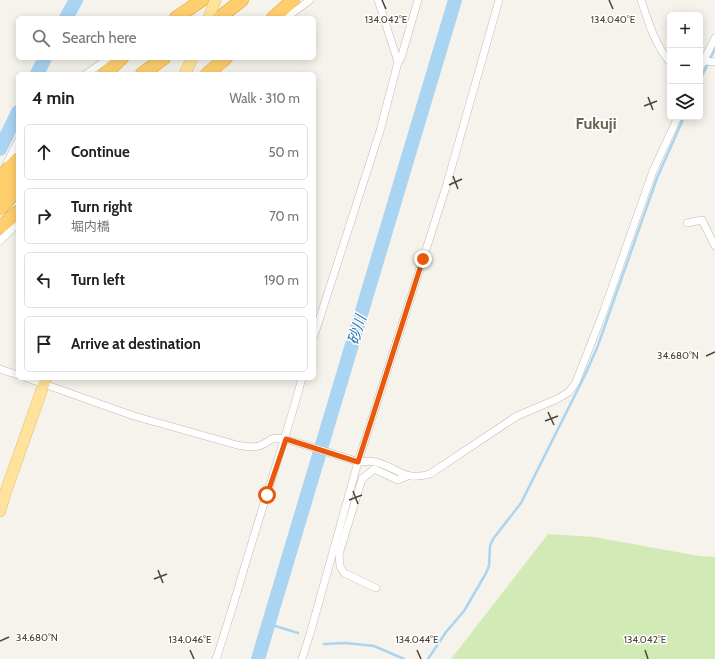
<!DOCTYPE html>
<meta charset="utf-8">
<style>
body{margin:0;font-family:Cabin,"Noto Sans JP",sans-serif;background:#f6f6f6;color:#202124}
.controls{position:absolute;right:12px;top:12px;display:grid;overflow:hidden;border-radius:6px;box-shadow:0 2px 10px #0003}
.controls button{width:36px;height:36px;display:grid;place-items:center;padding:0;border:0;border-bottom:1px solid #e0e0e0;background:#fff;color:#202124;font:20px sans-serif}
.stop{position:absolute;width:12px;height:12px;margin:-9px;border:3px solid #ea580c;border-radius:50%;background:#fff}
.stop.end{background:#ea580c;border-color:#fff;box-shadow:0 1px 4px #0008}
.list{margin:0;padding:0;list-style:none}
h2{display:flex;justify-content:space-between;align-items:center;height:52px;margin:0;padding:0 16px;font-size:17px}
h2 small{font-size:13px;font-weight:400;color:#757577}
.list li{display:grid;grid-template-columns:26px 1fr auto;gap:12px;align-items:center;box-sizing:border-box;height:56px;margin:0 8px 8px;padding:0 8px;border:1px solid #e0e0e0;border-radius:6px}
.list b{display:block;font-size:15px;white-space:nowrap}
.list p{margin:0;font-size:13px;white-space:nowrap;color:#757577}
.list em{font-size:13px;font-style:normal;color:#757577}
.icon{flex:none;width:22px;height:22px;fill:none;stroke:currentColor;stroke-width:2;stroke-linecap:round;stroke-linejoin:round}
.map{position:relative;flex:none;width:715px;height:659px;overflow:hidden}
.search{position:absolute;background:#fff;box-shadow:0 2px 10px #0003;left:16px;top:16px;width:300px;height:44px;display:flex;align-items:center;gap:10px;box-sizing:border-box;padding:0 14px;border-radius:6px;color:#757577;font-size:15px}
.panel{position:absolute;background:#fff;box-shadow:0 2px 10px #0003;left:16px;top:72px;width:300px;height:308px;border-radius:6px}
.map>svg:first-child{display:block}
.green{fill:#d2eab5}
.lines{fill:none;stroke-linecap:round;stroke-linejoin:round}
.stream{stroke:#a9d4f2;stroke-width:2.5}
.river{stroke:#a9d4f2;stroke-width:14}
.street-casing{stroke:#c2bbae;stroke-width:8}
.primary-casing{stroke:#e6c16a;stroke-width:12}
.highway-casing{stroke:#e0a43c;stroke-width:14}
.street{stroke:#fff;stroke-width:7}
.primary{stroke:#ffe39c;stroke-width:11}
.highway{stroke:#ffcf6e;stroke-width:13}
.highway-bridge-casing{stroke:#e0a43c;stroke-width:14;stroke-linecap:butt}
.highway-bridge{stroke:#ffcf6e;stroke-width:13}
.route{stroke:#ea580c;stroke-width:5}
.ticks{fill:none;stroke:#4b4439;stroke-width:1.5}
.labels{text-anchor:middle;stroke-width:3;stroke-linejoin:round;paint-order:stroke}
.water-label{font-size:15px;font-style:italic;fill:#2e7ab2;stroke:#fff}
.quarter-label{font-size:16px;font-weight:bold;fill:#6e6250;stroke:#fff}
.ticks-label{font-size:10px;text-anchor:middle;fill:#4b4439;stroke:#fff;stroke-width:3;stroke-linejoin:round;paint-order:stroke}
</style>
<div class="map">
<svg width="715" height="659" viewBox="0 0 715 659">
<rect width="100%" height="100%" fill="#f6f3ec"/>
<!-- green -->
<polygon class="green" points="548,534 594,537 699,556 715,557 715,659 451,659"/>
<g class="lines">
<!-- stream -->
<g class="stream">
<polyline points="700,80 715,49"/>
<polyline points="269,624 298,633"/>
<polyline points="324,644 346,643 374,646 404,659"/>
<polyline points="428,659 446,632 464,611 485,575 489,566 490,546 493,539 521,503 584,377 597,348 657,178 684,117"/>
</g>
<!-- river -->
<g class="river">
<polyline points="66,18 76,0"/>
<polyline points="37,74 45,58"/>
<polyline points="0,149 18,112"/>
<polyline points="258,659 455,0"/>
</g>
<defs>
<g id="street">
<path d="M641,0C648,21 655,45 670,62"/>
<polyline points="286,18 310,0"/>
<polyline points="398,62 401,58 418,0"/>
<polyline points="700,63 706,61 715,62"/>
<polyline points="700,68 715,38"/>
<polyline points="86,74 109,58"/>
<polyline points="5,167 18,141"/>
<polyline points="687,223 702,220 715,246"/>
<polyline points="0,241 18,223"/>
<polyline points="314,336 380,131 398,62 378,0"/>
<polyline points="0,369 18,375"/>
<path d="M27,378L134,416L237,445C244,446 252,448 259,446C272,442 267,436 285,439C309,446 333,454 356,461C362,463 369,460 375,462C398,467 403,482 430,474L517,416L557,399L569,392L576,382L603,313L653,171L678,117"/>
<polyline points="376,588 344,573 340,566 339,554 362,479 374,469 398,480 407,476"/>
<path d="M216,659C230,618 241,577 254,536C270,483 288,431 302,378"/>
<polyline points="302,659 310,634 358,462 446,187 499,0"/>
</g>
<g id="primary">
<polyline points="209,18 215,0"/>
<polyline points="185,74 192,58"/>
<polyline points="0,511 6,491 46,378"/>
</g>
<g id="highway">
<polyline points="176,18 202,0"/>
<polyline points="219,18 242,0"/>
<polyline points="273,18 293,0"/>
<polyline points="105,74 122,58"/>
<polyline points="142,74 164,58"/>
<polyline points="207,74 226,58"/>
<polyline points="10,167 18,159"/>
<polyline points="0,227 18,212"/>
</g>
</defs>
<!-- street casing -->
<use href="#street" class="street-casing"/>
<!-- primary casing -->
<use href="#primary" class="primary-casing"/>
<!-- highway casing -->
<use href="#highway" class="highway-casing"/>
<!-- street -->
<use href="#street" class="street"/>
<!-- primary -->
<use href="#primary" class="primary"/>
<!-- highway -->
<use href="#highway" class="highway"/>
<defs>
<g id="highway-bridge">
<polyline points="0,178 10,167"/>
<polyline points="0,194 18,176"/>
<polyline points="0,209 18,189"/>
</g>
</defs>
<!-- highway-bridge casing -->
<use href="#highway-bridge" class="highway-bridge-casing"/>
<!-- highway-bridge -->
<use href="#highway-bridge" class="highway-bridge"/>
</g>
<g class="lines">
<!-- route -->
<polyline class="route" points="267,495 286,439 358,462 423,259"/>
</g>
<!-- ticks -->
<path class="ticks" d="M382,0L386,9M609,0L613,9M648,97L653,110M644,106L657,101M453,176L458,189M449,185L462,179M706,356L715,352M548,412L554,425M545,421L558,416M353,491L358,504M349,500L362,495M158,570L163,583M154,579L167,574M0,641L9,637M190,650L194,659M417,650L421,659M645,650L648,659"/>
<g class="labels">
<!-- water labels -->
<g class="water-label">
<text transform="translate(357 330) rotate(-73)" y="5">砂川</text>
</g>
<!-- quarter labels -->
<g class="quarter-label">
<text x="596" y="129">Fukuji</text>
</g>
</g>
<g class="ticks-label">
<text x="386" y="23">134.042°E</text>
<text x="613" y="23">134.040°E</text>
<text x="678" y="359">34.680°N</text>
<text x="37" y="641">34.680°N</text>
<text x="190" y="643">134.046°E</text>
<text x="417" y="643">134.044°E</text>
<text x="645" y="643">134.042°E</text>
</g>
</svg>
<div class="controls">
<button>+</button>
<button>−</button>
<button><svg class="icon" aria-label="layers" viewBox="0 0 24 24"><path d="M12 4l9 5-9 5-9-5zM3 14l9 5 9-5"/></svg></button>
</div>
<div class="stop" style="left:267px;top:495px"></div>
<div class="stop end" style="left:423px;top:259px"></div>
<div class="search"><svg class="icon" aria-label="search" viewBox="0 0 24 24"><circle cx="10" cy="10" r="6"/><path d="M15 15l6 6"/></svg>Search here</div>
<section class="panel">
<h2>4 min<small>Walk · 310 m</small></h2>
<ul class="list">
<li><svg class="icon" aria-label="ahead" viewBox="0 0 24 24"><path d="M12 20V5M6 11l6-6 6 6"/></svg><div><b>Continue</b></div><em>50 m</em></li>
<li><svg class="icon" aria-label="right" viewBox="0 0 24 24"><path d="M7 20v-9h11M14 6l5 5-5 5"/></svg><div><b>Turn right</b><p>堀内橋</p></div><em>70 m</em></li>
<li><svg class="icon" aria-label="left" viewBox="0 0 24 24"><path d="M17 20v-9H6M10 6l-5 5 5 5"/></svg><div><b>Turn left</b></div><em>190 m</em></li>
<li><svg class="icon" aria-label="arrive" viewBox="0 0 24 24"><path d="M6 21V4h12l-3 4 3 4H6"/></svg><div><b>Arrive at destination</b></div></li>
</ul>
</section>
</div>
